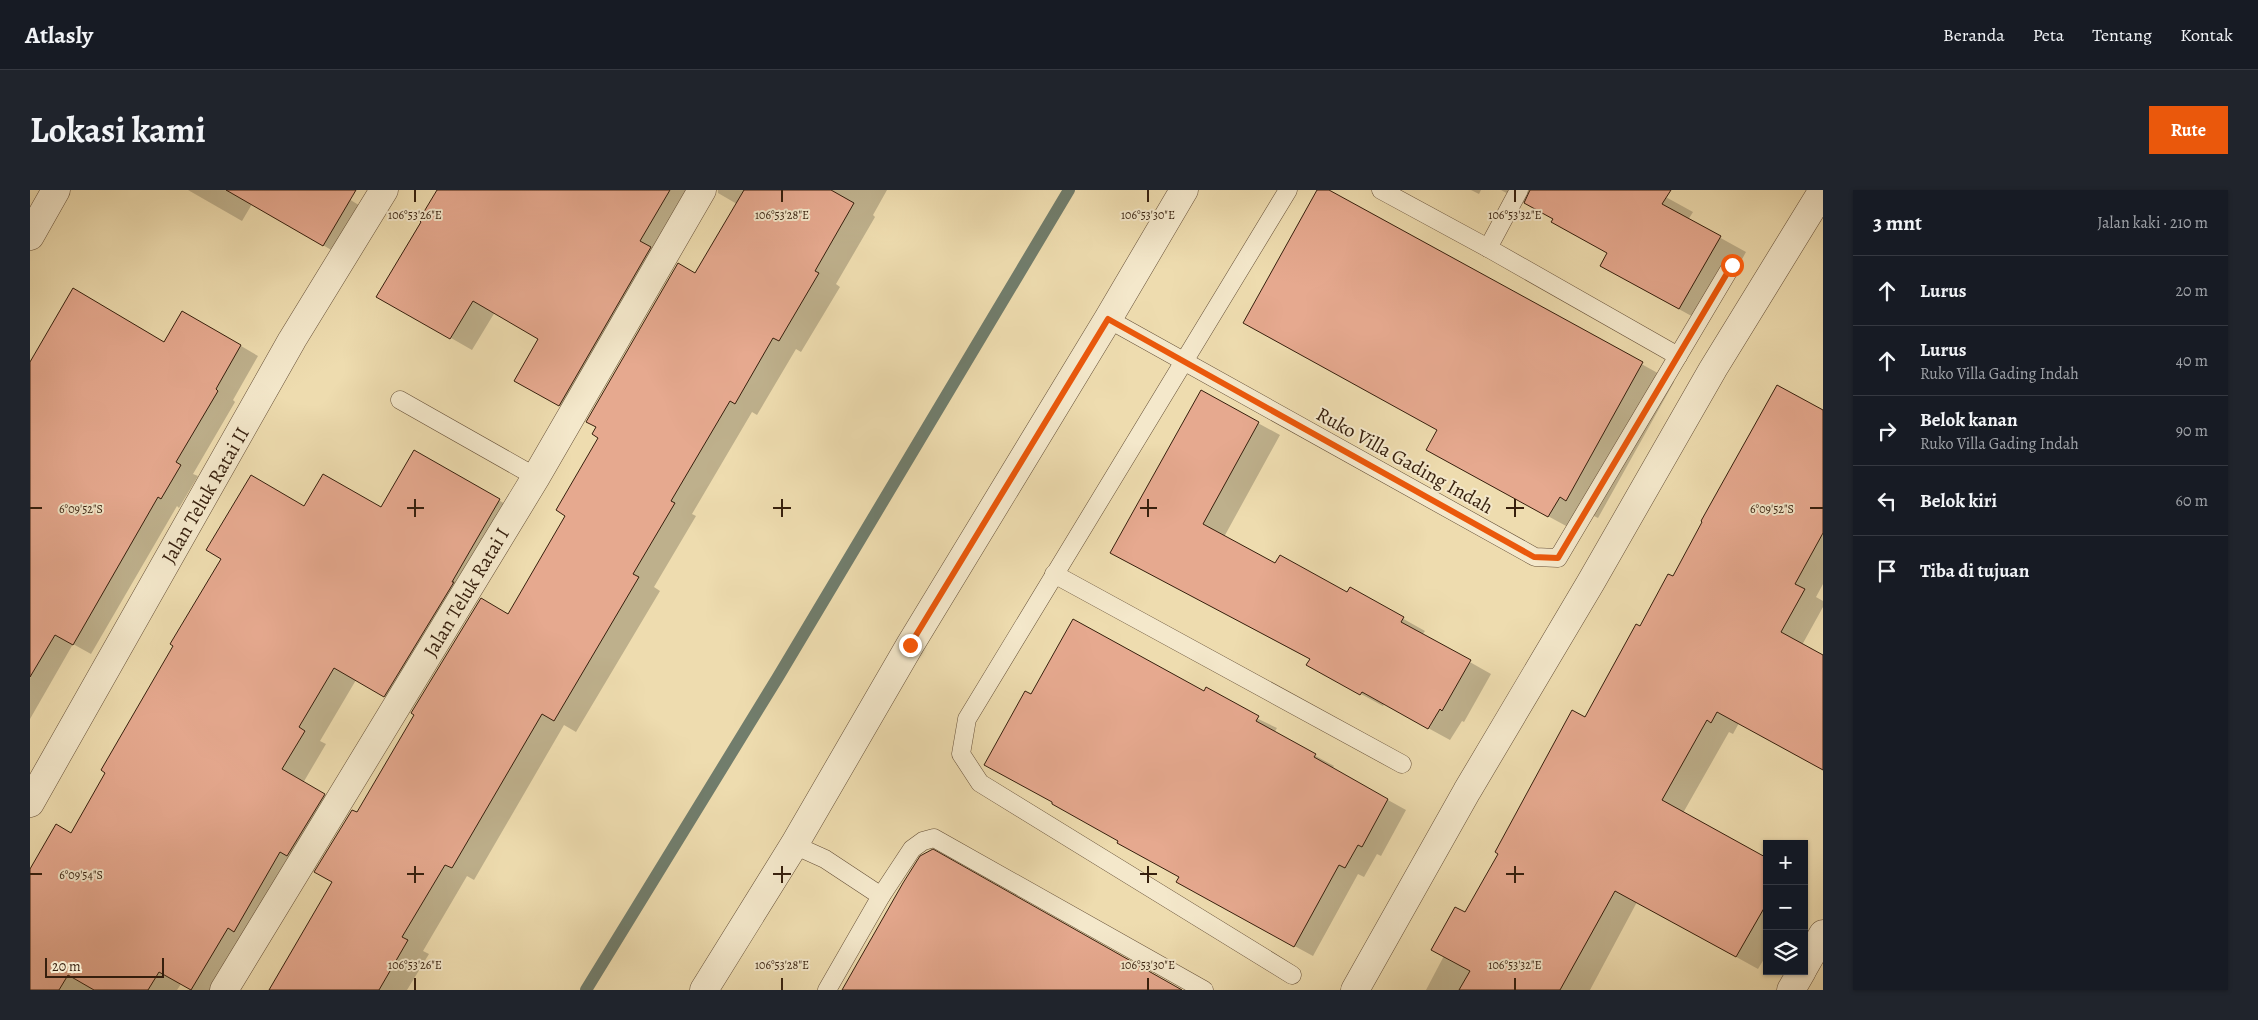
<!DOCTYPE html>
<html lang="id">
<meta charset="utf-8">
<style>
body{margin:0;font-family:Alegreya,serif;background:#20242c;color:#f1f3f6}
.controls{position:absolute;right:15px;bottom:15px;display:grid;overflow:hidden;border-radius:0px;box-shadow:0 1px 4px #0004}
.controls button{width:45px;height:45px;display:grid;place-items:center;padding:0;border:0;border-bottom:1px solid #363941;background:#171b24;color:#f1f3f6;font:25px sans-serif}
.scale{position:absolute;left:15px;bottom:12px;width:119px;box-sizing:border-box;padding-left:5px;border:2px solid #361f0d;border-top:0;font-size:14px;line-height:18px;white-space:nowrap;color:#361f0d;-webkit-text-stroke:4px #f4e8cb;paint-order:stroke}
.stop{position:absolute;width:15px;height:15px;margin:-11px;border:4px solid #ea580c;border-radius:50%;background:#fff}
.stop.end{background:#ea580c;border-color:#fff;box-shadow:0 1px 5px #0008}
.list{margin:0;padding:0;list-style:none}
h2{display:flex;justify-content:space-between;align-items:center;height:65px;margin:0;padding:0 20px;font-size:21px}
h2 small{font-size:16px;font-weight:400;color:#9ea1a6}
.list li{display:grid;grid-template-columns:32px 1fr auto;gap:15px;align-items:center;box-sizing:border-box;height:70px;padding:0 20px;border-top:1px solid #363941}
.list b{display:block;font-size:19px;white-space:nowrap}
.list p{margin:0;font-size:16px;white-space:nowrap;color:#9ea1a6}
.list em{font-size:16px;font-style:normal;color:#9ea1a6}
.icon{flex:none;width:28px;height:28px;fill:none;stroke:currentColor;stroke-width:2;stroke-linecap:round;stroke-linejoin:round}
.map{position:relative;flex:none;width:1793px;height:800px;overflow:hidden;border-radius:0px}
header{display:flex;align-items:center;gap:30px;box-sizing:border-box;height:70px;padding:0 25px;background:#171b24;border-bottom:1px solid #363941}
header strong{font-size:24px}
nav{display:flex;gap:28px;margin-inline-start:auto;font-size:18px}
.intro{display:flex;align-items:center;justify-content:space-between;box-sizing:border-box;height:120px;padding:0 30px}
h1{margin:0;font-size:35px}
.button{padding:12px 22px;border-radius:0px;background:#ea580c;color:#fff;font-size:18px;font-weight:700}
main{display:flex;gap:30px;padding:0 30px}
aside{flex:1;background:#171b24;border-radius:0px;box-shadow:0 1px 4px #0004}
.map>svg:first-child{display:block}
.shadow{fill:#0003}
.lines{fill:none;stroke-linecap:round;stroke-linejoin:round}
.stream{stroke:#717d6c;stroke-width:12}
.building{fill:#e6a98f;stroke:#361f0d}
.service-casing{stroke:#644e36;stroke-width:19}
.minor-casing{stroke:#644e36;stroke-width:29}
.tertiary-casing{stroke:#644e36;stroke-width:29}
.service{stroke:#f4e8cb;stroke-width:18}
.minor{stroke:#f4e8cb;stroke-width:28}
.tertiary{stroke:#f4e8cb;stroke-width:28}
.route{stroke:#ea580c;stroke-width:6}
.ticks{fill:none;stroke:#361f0d;stroke-width:2}
.labels{text-anchor:middle;stroke-width:4;stroke-linejoin:round;paint-order:stroke}
.street-label{font-size:20px;fill:#361f0d;stroke:#f4e8cb}
.ticks-label{font-size:12px;text-anchor:middle;fill:#361f0d;stroke:#f4e8cb;stroke-width:4;stroke-linejoin:round;paint-order:stroke}
</style>
<header>
<strong>Atlasly</strong>
<nav><a>Beranda</a><a>Peta</a><a>Tentang</a><a>Kontak</a></nav>
</header>
<div class="intro"><h1>Lokasi kami</h1><a class="button">Rute</a></div>
<main>
<div class="map">
<svg width="1793" height="800" viewBox="0 0 1793 800">
<rect width="100%" height="100%" fill="#eedcaf"/>
<filter id="stains"><feTurbulence type="fractalNoise" baseFrequency=".004" numOctaves="4"/><feColorMatrix values="0 0 0 0 .2 0 0 0 0 .09 0 0 0 0 .02 0 0 0 .5 -.17"/></filter>
<radialGradient id="worn" r=".72"><stop offset=".6" stop-color="#630" stop-opacity="0"/><stop offset="1" stop-color="#630" stop-opacity=".3"/></radialGradient>
<!-- shadow -->
<g class="shadow">
<polygon points="158,0 304,0 337,20 310,65 222,14 212,31"/>
<polygon points="409,0 669,0 551,228 486,190 510,149 465,122 442,160 348,106"/>
<polygon points="688,0 857,0 843,25 845,27 806,94 810,97 771,162 766,159 727,225 722,222 662,324 666,326 624,397 630,401 546,542 534,535 444,690 437,686 393,761 399,764 377,800 242,800 304,692 327,624 478,426 537,325 665,84 707,14 688,3"/>
<polygon points="1288,0 1296,0 1644,192 1568,328 1562,325 1551,344 1429,278"/>
<polygon points="1441,0 1451,0 1449,4"/>
<polygon points="1471,0 1496,0 1501,3 1501,0 1623,0 1663,22 1658,30 1716,62 1676,134 1598,91 1578,63 1524,29"/>
<polygon points="153,122 228,166 203,210 205,212 163,284 168,286 149,318 147,316 61,464 43,454 0,529 0,170 135,153"/>
<polygon points="1171,202 1250,245 1194,347 1246,375 1318,403 1320,399 1395,441 1392,445 1461,484 1434,532 1432,531 1420,550 1354,514 1353,516 1300,487 1281,470 1104,375"/>
<polygon points="1793,222 1793,394 1786,407 1793,411 1793,417 1772,455 1793,467 1793,579 1709,533 1703,544 1699,542 1653,623 1737,669 1737,764 1728,779 1607,712 1560,800 1396,800 1436,724 1610,438 1643,388"/>
<polygon points="385,262 491,323 376,519 326,490 290,551 296,554 273,593 316,617 190,800 161,800 151,794 147,800 0,800 0,681 41,644 274,317 351,319"/>
<polygon points="1174,503 1247,538 1244,543 1304,576 1302,579 1376,620 1351,666 1347,664 1334,687 1328,684 1283,766 1167,703 1151,687 1090,650 1001,506"/>
</g>
<g class="lines">
<!-- stream -->
<polyline class="stream" points="556,800 748,487 1039,0"/>
</g>
<!-- building -->
<g class="building">
<polygon points="196,0 326,0 293,56"/>
<polygon points="407,0 640,0 610,51 621,57 529,216 484,191 508,149 443,111 420,149 346,107 391,32 389,30"/>
<polygon points="714,0 801,0 824,13 785,81 789,83 749,151 743,148 705,214 700,211 641,311 645,313 603,384 609,387 524,531 512,524 422,678 415,675 372,747 378,750 349,800 239,800 302,692 284,682 322,620 327,622 384,525 381,523 451,408 478,424 535,326 526,320 568,248 562,244 566,237 556,232 648,73 665,83"/>
<polygon points="1287,0 1299,0 1613,172 1536,311 1530,307 1518,327 1396,260 1407,240 1213,133"/>
<polygon points="1500,0 1641,0 1632,14 1691,46 1649,119 1570,76 1577,63 1521,32 1523,29 1494,13"/>
<polygon points="43,98 134,152 152,121 211,155 186,199 188,201 146,272 151,275 131,309 128,307 43,455 25,445 0,487 0,172"/>
<polygon points="1747,195 1793,220 1793,343 1765,394 1775,399 1751,442 1793,465 1793,580 1687,522 1681,533 1677,530 1632,610 1737,668 1737,713 1706,767 1585,701 1530,800 1429,800 1440,781 1401,760 1425,717 1435,722 1468,664 1465,662 1542,520 1555,527 1606,434 1610,436 1638,384 1643,386 1672,332 1671,331"/>
<polygon points="1171,200 1229,232 1173,334 1245,373 1250,365 1317,402 1320,397 1374,427 1371,432 1441,470 1412,521 1410,519 1398,539 1332,502 1330,505 1276,475 1280,469 1080,363"/>
<polygon points="384,260 470,309 422,392 424,392 354,507 304,478 269,537 275,541 252,579 295,604 257,666 250,662 204,742 198,738 161,800 129,782 118,800 64,800 38,785 29,800 0,800 0,679 26,634 41,643 75,583 71,580 143,456 140,454 191,369 176,360 221,285 274,316 293,284 351,317"/>
<polygon points="1043,429 1174,501 1176,497 1229,526 1226,531 1286,564 1284,567 1358,609 1332,657 1328,655 1315,678 1309,675 1264,757 1146,692 1149,687 1087,653 1088,651 1022,614 1022,612 954,575 995,501 1001,504"/>
<polygon points="903,659 1152,800 812,800 873,693 890,666"/>
</g>
<g class="lines">
<defs>
<g id="service">
<polyline points="1258,0 937,529 931,564 950,593 1262,785"/>
<polyline points="1351,0 1458,58 1648,166"/>
<polyline points="1458,58 1489,0"/>
<polyline points="1078,129 1505,367 1528,368 1702,75"/>
<polyline points="370,210 506,287"/>
<polyline points="1024,384 1372,574"/>
<polyline points="764,655 795,669 851,706"/>
<polyline points="797,800 851,706 882,659 893,651 904,648 1174,800"/>
</g>
<g id="minor">
<polyline points="0,46 26,0"/>
<polyline points="0,613 262,150 354,0"/>
<polyline points="1774,777 1793,744"/>
<polyline points="194,800 506,287 672,0"/>
<polyline points="1325,800 1437,601 1561,392 1683,179 1793,0"/>
<polyline points="1761,800 1772,781"/>
</g>
<polyline id="tertiary" points="674,800 764,655 880,455 1078,129 1154,0"/>
</defs>
<!-- service casing -->
<use href="#service" class="service-casing"/>
<!-- minor casing -->
<use href="#minor" class="minor-casing"/>
<!-- tertiary casing -->
<use href="#tertiary" class="tertiary-casing"/>
<!-- service -->
<use href="#service" class="service"/>
<!-- minor -->
<use href="#minor" class="minor"/>
<!-- tertiary -->
<use href="#tertiary" class="tertiary"/>
</g>
<g class="lines">
<!-- route -->
<polyline class="route" points="880,455 1078,129 1504,367 1528,368 1702,75"/>
</g>
<!-- ticks -->
<path class="ticks" d="M385,0V12M752,0V12M1118,0V12M1485,0V12M385,309V327M752,309V327M1118,309V327M1485,309V327M0,318H12M377,318H394M743,318H761M1110,318H1127M1476,318H1494M1780,318H1793M385,676V693M752,676V693M1118,676V693M1485,676V693M0,684H12M377,684H394M743,684H761M1110,684H1127M1476,684H1494M385,788V800M752,788V800M1118,788V800M1485,788V800"/>
<g class="labels">
<!-- street labels -->
<g class="street-label">
<text transform="translate(1375 270) rotate(29)" y="7">Ruko Villa Gading Indah</text>
<text transform="translate(175 305) rotate(-60)" y="7">Jalan Teluk Ratai II</text>
<text transform="translate(436 402) rotate(-59)" y="7">Jalan Teluk Ratai I</text>
</g>
</g>
<g class="ticks-label">
<text x="385" y="29">106°53'26"E</text>
<text x="752" y="29">106°53'28"E</text>
<text x="1118" y="29">106°53'30"E</text>
<text x="1485" y="29">106°53'32"E</text>
<text x="51" y="323">6°09'52"S</text>
<text x="1742" y="323">6°09'52"S</text>
<text x="51" y="689">6°09'54"S</text>
<text x="385" y="779">106°53'26"E</text>
<text x="752" y="779">106°53'28"E</text>
<text x="1118" y="779">106°53'30"E</text>
<text x="1485" y="779">106°53'32"E</text>
</g>
<rect width="100%" height="100%" filter="url(#stains)"/>
<rect width="100%" height="100%" fill="url(#worn)"/>
</svg>
<div class="controls">
<button>+</button>
<button>−</button>
<button><svg class="icon" aria-label="layers" viewBox="0 0 24 24"><path d="M12 4l9 5-9 5-9-5zM3 14l9 5 9-5"/></svg></button>
</div>
<div class="scale">20 m</div>
<div class="stop" style="left:1702px;top:75px"></div>
<div class="stop end" style="left:880px;top:455px"></div>
</div>
<aside>
<h2>3 mnt<small>Jalan kaki · 210 m</small></h2>
<ul class="list">
<li><svg class="icon" aria-label="ahead" viewBox="0 0 24 24"><path d="M12 20V5M6 11l6-6 6 6"/></svg><div><b>Lurus</b></div><em>20 m</em></li>
<li><svg class="icon" aria-label="ahead" viewBox="0 0 24 24"><path d="M12 20V5M6 11l6-6 6 6"/></svg><div><b>Lurus</b><p>Ruko Villa Gading Indah</p></div><em>40 m</em></li>
<li><svg class="icon" aria-label="right" viewBox="0 0 24 24"><path d="M7 20v-9h11M14 6l5 5-5 5"/></svg><div><b>Belok kanan</b><p>Ruko Villa Gading Indah</p></div><em>90 m</em></li>
<li><svg class="icon" aria-label="left" viewBox="0 0 24 24"><path d="M17 20v-9H6M10 6l-5 5 5 5"/></svg><div><b>Belok kiri</b></div><em>60 m</em></li>
<li><svg class="icon" aria-label="arrive" viewBox="0 0 24 24"><path d="M6 21V4h12l-3 4 3 4H6"/></svg><div><b>Tiba di tujuan</b></div></li>
</ul>
</aside>
</main>
